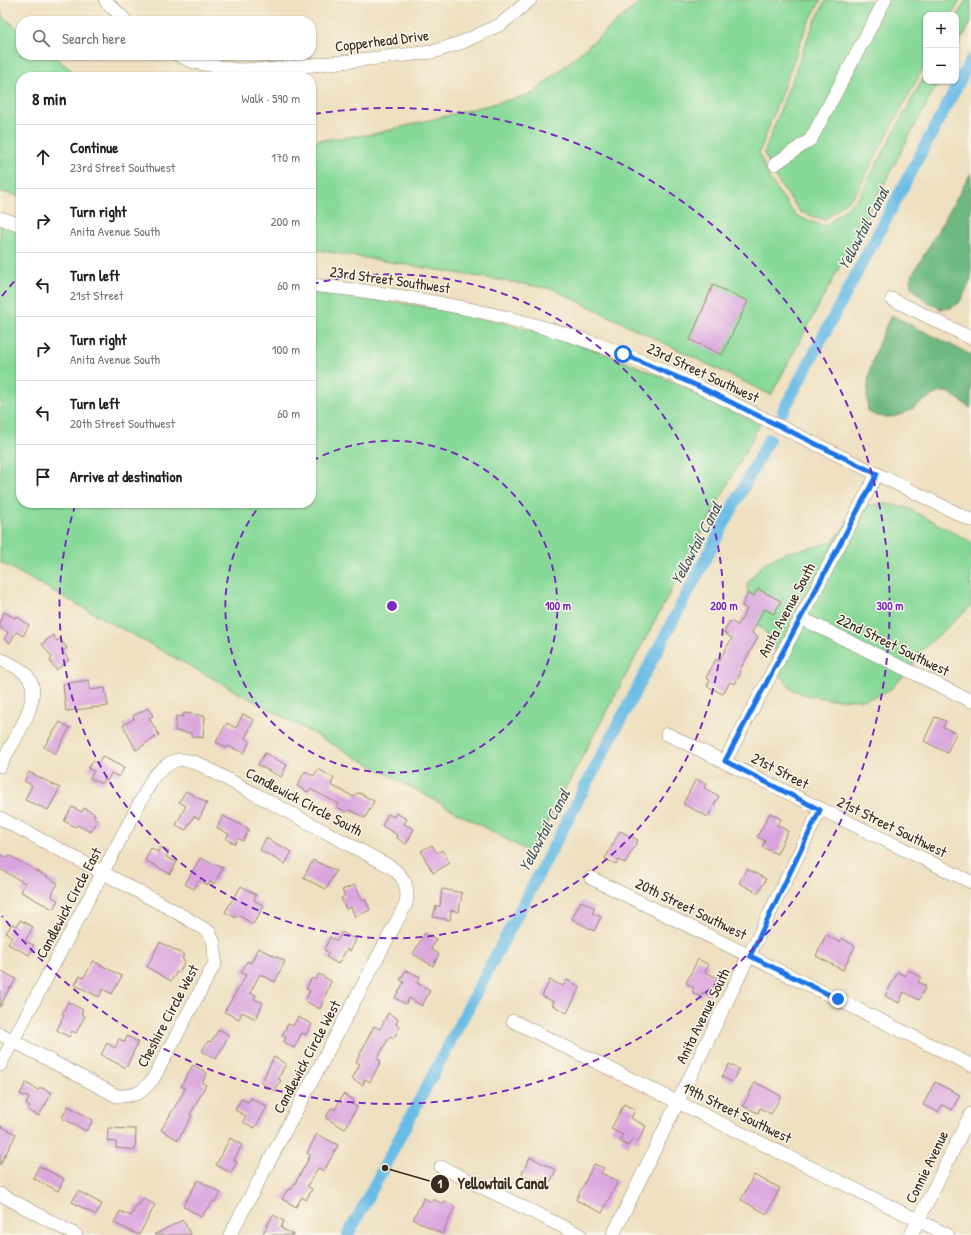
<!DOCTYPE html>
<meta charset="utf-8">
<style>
body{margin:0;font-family:"Patrick Hand",sans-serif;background:#f2f2f2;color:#202124}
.controls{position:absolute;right:12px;top:12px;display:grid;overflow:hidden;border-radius:8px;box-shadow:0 1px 3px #0004}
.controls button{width:36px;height:36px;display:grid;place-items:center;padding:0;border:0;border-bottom:1px solid #e0e0e0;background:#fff;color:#202124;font:20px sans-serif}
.stop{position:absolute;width:12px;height:12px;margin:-9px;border:3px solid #1a73e8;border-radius:50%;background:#fff}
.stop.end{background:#1a73e8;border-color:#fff;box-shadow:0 1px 4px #0008}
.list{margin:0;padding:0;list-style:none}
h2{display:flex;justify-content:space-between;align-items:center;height:52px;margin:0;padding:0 16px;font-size:17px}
h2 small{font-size:13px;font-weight:400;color:#757577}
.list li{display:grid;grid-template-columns:26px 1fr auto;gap:12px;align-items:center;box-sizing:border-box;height:64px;padding:0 16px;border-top:1px solid #e0e0e0}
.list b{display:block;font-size:15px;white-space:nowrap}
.list p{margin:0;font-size:13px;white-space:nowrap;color:#757577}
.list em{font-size:13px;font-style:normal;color:#757577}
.icon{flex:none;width:22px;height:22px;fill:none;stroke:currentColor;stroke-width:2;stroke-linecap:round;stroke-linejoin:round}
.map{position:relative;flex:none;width:971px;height:1235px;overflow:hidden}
.search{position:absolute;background:#fff;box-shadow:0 1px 3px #0004;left:16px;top:16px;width:300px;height:44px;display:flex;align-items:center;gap:10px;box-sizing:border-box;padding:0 14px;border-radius:16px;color:#757577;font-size:15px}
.panel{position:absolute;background:#fff;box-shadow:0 1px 3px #0004;left:16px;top:72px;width:300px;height:436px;border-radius:16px}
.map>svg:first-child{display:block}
.green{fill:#88d999;stroke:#62825c}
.forest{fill:#6eb981;stroke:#547250}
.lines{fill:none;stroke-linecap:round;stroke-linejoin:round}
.canal{stroke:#69bce5;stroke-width:12}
.building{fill:#daa5de}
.minor-casing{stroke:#94856f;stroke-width:14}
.minor{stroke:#fff;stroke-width:13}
.route{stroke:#1a73e8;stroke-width:5}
.ring{fill:none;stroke:#7b2cbf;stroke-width:2;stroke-dasharray:7 5}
.labels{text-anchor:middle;stroke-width:3;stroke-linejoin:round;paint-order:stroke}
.street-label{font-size:15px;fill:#3b2a1e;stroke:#fbf7ec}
.water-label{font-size:16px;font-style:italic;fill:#49565a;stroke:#fbf7ec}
.centre{fill:#7b2cbf;stroke:#fbf7ec;stroke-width:2}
.ring-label{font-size:12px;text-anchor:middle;font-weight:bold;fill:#7b2cbf;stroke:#fbf7ec;stroke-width:3;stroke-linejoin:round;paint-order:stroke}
.leader{fill:none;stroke:#3b2a1e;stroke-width:1.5}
.callout-dot{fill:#3b2a1e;stroke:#fbf7ec;stroke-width:1.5}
.mark-label{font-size:12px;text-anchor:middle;font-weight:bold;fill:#fff}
.callout-label{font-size:16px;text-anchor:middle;font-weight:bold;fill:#3b2a1e;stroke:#fbf7ec;stroke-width:3;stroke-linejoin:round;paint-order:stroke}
</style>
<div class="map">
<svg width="971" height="1235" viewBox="0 0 971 1235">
<rect width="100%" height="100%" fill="#fbf7ec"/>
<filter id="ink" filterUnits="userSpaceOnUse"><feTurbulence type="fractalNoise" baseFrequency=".025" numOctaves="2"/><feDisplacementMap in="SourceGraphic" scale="8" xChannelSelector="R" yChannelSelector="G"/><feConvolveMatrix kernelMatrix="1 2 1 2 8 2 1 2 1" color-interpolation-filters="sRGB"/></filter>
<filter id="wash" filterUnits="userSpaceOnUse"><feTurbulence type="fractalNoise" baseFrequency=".012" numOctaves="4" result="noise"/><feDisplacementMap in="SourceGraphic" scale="16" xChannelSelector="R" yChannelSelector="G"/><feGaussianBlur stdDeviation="0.9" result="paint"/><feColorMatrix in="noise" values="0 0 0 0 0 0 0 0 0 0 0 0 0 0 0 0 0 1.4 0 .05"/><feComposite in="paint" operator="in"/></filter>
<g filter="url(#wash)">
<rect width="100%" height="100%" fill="#eee0c0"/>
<!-- green -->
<g class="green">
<polygon points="642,0 821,0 807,25 759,153 770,180 796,216 825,226 859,197 926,73 926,81 939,81 771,395 553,289 311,249 311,141 374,134 532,94"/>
<polygon points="826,0 960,0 952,15 926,15 926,63 856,193 825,220 800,212 775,177 764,153 812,27"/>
<polygon points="966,0 971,0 971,22 956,50 956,18"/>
<polygon points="0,8 2,16 21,31 21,55 52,55 80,77 21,77 21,197 0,191"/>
<path d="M0,225L21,232V503H311V292C408,301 505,318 597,351C653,371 706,397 760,424L531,853L0,562Z"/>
<polygon points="884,503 908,508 971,542 971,606 919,653 912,667 892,688 875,697 861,700 828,699 806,695 791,689 778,672 777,655 771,638 749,616 747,583 763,564 786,552 796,551 833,542 851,517 863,506"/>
</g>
<!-- forest -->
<g class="forest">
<polygon points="971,173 971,280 964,294 959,303 951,308 941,309 925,301 911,287 910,279"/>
<path d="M891,315L971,355V408C963,404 953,393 945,392C929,391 909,419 885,417C878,416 874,416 868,411C864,374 876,348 891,315Z"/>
</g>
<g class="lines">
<!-- canal -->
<g class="canal">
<polyline points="783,411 971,60"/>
<polyline points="348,1235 769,439"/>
</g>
</g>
<g id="blocks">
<!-- building -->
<g class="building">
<polygon points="713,285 748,301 722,355 690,340"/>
<polygon points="758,589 781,601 774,614 764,609 752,633 758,637 739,672 741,673 735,684 730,682 723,694 707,686 710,680 706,678 716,659 719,661 732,638 724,633 730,621 738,625 747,609 742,606 748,593 754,596"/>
<polygon points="4,612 15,618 16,616 29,625 23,636 16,632 10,643 4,639 8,632 0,628 0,621"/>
<polygon points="53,635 57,641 60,639 67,648 63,651 69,660 56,670 50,661 52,657 42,644"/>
<polygon points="89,680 90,690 105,688 108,706 66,711 63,684"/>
<polygon points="148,708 153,716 149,718 159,735 136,750 123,725 134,719 133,716"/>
<polygon points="184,713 205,716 203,738 191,736 191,733 175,731 176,716 183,717"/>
<polygon points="243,714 254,720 245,738 250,741 244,753 228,746 227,748 216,742 227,723 236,728"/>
<polygon points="935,717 946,721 943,727 956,733 947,753 924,741"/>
<polygon points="60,722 70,728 55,754 44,747"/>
<polygon points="265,753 287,765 281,777 258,765"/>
<polygon points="102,756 124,768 119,777 111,773 107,781 105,779 102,784 90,778 94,771 88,769 93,761 98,764"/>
<polygon points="318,769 334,778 331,785 354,797 357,793 359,793 374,801 365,818 350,810 346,812 337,807 339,804 322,795 310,789 308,792 297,786 305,771 314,776"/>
<polygon points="29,772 60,788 48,810 25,800 32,785 24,781"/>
<polygon points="696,779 706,784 704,788 719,796 708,817 683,804"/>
<polygon points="186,791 207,803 199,819 194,816 186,830 176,825 186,806 179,802"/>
<polygon points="72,807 82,812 84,808 95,814 93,817 98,820 91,832 77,825 75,827 64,821"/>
<polygon points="396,813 407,819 404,824 414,829 406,844 397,838 396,834 382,826 388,814 394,817"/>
<polygon points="770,813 781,819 777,825 788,831 777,854 762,847 765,841 757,837"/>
<polygon points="223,816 249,829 243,841 238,838 235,844 226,839 229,834 217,828"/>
<polygon points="620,831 638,840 625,863 618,860 616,864 605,859"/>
<polygon points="266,838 292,852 285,864 260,850"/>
<polygon points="432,845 437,853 442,850 450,863 433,873 421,851"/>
<polygon points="160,847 169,852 166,857 177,862 170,874 145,860 151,848 158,852"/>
<polygon points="0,854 8,858 10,856 58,883 52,894 52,897 58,900 53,909 21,892 25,883 0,869"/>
<polygon points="200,858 223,868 214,884 210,882 208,885 199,881 194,889 185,884"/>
<polygon points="313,860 336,871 326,889 303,878"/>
<polygon points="747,869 766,879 758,893 739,883"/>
<polygon points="355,885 362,900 365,899 370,910 355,917 351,907 346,909 341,898 345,896 342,890"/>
<polygon points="241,886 256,895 254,900 264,906 253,924 238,915 236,917 234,917 225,912"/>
<polygon points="442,889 462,893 459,912 451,910 450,920 433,917 436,906 440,906"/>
<polygon points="581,901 595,908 592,913 601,917 594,931 572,919"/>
<polygon points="20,920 33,927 25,941 34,945 29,955 8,944 12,936 6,933 12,924 17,926"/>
<polygon points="342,932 356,940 350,951 347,949 338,964 326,957 329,952 324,950 330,937 337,941"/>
<polygon points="425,933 436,939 431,949 439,954 433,966 413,954"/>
<polygon points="826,935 840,942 841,938 855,946 843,970 816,956"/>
<polygon points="160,942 184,955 182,959 185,961 179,973 177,972 171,981 147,967"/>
<polygon points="258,948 285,961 275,982 260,974 250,993 256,995 254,999 263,1003 256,1019 242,1012 239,1019 224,1012 241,984 246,975 241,973 247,961 251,963"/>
<polygon points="698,959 709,965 705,972 718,978 709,995 703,992 701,997 692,992 694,988 686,983"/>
<polygon points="93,961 122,976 112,994 103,989 99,997 75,985 80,976 83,978 86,974"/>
<polygon points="0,970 16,979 11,988 10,987 0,1007"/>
<polygon points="406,970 420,977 417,983 430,990 422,1006 409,998 406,1004 395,998 404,982 400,980"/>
<polygon points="908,970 921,977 918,982 926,986 919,1000 904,992 899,1003 885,996 898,972 905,976"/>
<polygon points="319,974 331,981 320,1009 305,1001 310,991 306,989 312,978 315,980"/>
<polygon points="550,980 563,986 567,980 580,987 567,1013 552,1005 554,1002 542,996"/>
<polygon points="68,1002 83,1010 81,1014 85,1016 76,1033 72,1031 69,1037 57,1030 64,1015 62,1014"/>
<polygon points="388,1013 398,1019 396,1024 400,1027 394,1038 390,1036 377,1059 381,1061 370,1082 365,1079 363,1085 352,1079 360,1064 356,1062 374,1026 380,1029"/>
<polygon points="298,1017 312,1024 306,1035 302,1033 294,1048 284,1042 286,1037 282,1035 288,1024 293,1026"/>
<polygon points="219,1029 229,1035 216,1059 202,1051 208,1041 211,1042"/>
<polygon points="127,1036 138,1042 126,1068 101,1055 107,1043 115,1048 119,1039 125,1042"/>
<polygon points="274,1057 286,1064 278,1079 281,1080 275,1091 261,1083"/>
<polygon points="729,1064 739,1069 732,1082 722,1077"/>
<polygon points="193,1065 207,1073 202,1083 206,1085 190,1115 192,1116 178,1140 161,1130 183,1093 185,1088 181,1086"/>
<polygon points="755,1082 781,1096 771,1114 760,1108 758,1113 743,1106"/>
<polygon points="935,1082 960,1095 952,1110 942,1105 938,1112 923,1105"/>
<polygon points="26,1083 38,1090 40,1088 42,1088 52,1093 39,1116 28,1110 30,1107 26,1104 29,1098 20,1094"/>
<polygon points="343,1094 354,1100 352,1104 357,1107 345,1129 326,1118 331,1108 335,1110"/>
<polygon points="251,1098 267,1107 255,1128 243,1122 246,1116 235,1110 241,1099 248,1102"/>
<polygon points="624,1104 635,1110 631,1118 646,1126 638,1142 632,1139 628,1146 620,1141 623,1135 611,1129"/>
<polygon points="68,1106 93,1120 86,1131 62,1118"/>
<polygon points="0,1126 16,1134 0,1165"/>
<polygon points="108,1128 136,1129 135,1150 116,1148 116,1142 107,1141"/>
<polygon points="317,1134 338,1145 324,1171 318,1168 307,1186 312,1189 306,1200 302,1197 296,1207 282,1199 288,1189 291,1190 307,1162 310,1155 307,1153"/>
<polygon points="230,1138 242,1145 234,1160 237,1162 231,1173 216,1165"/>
<polygon points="530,1157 556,1170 549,1184 539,1179 537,1182 522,1174"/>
<polygon points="594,1164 604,1168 601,1173 618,1181 602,1213 576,1200"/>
<polygon points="39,1166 64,1179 58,1191 33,1178"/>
<polygon points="754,1175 780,1188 767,1214 741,1200"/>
<polygon points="198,1180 221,1193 215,1202 213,1201 209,1208 208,1207 201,1217 183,1206"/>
<polygon points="78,1191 102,1204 96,1215 72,1202"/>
<polygon points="143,1198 155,1205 139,1235 114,1223 120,1211 131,1216 137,1204 139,1205"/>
<polygon points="424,1198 431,1202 433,1199 443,1204 444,1201 455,1207 442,1234 413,1219"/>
<polygon points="273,1215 284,1221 281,1228 294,1235 262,1235"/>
<polygon points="183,1220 191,1235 154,1235 171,1226"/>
</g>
</g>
</g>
<g filter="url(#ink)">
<use href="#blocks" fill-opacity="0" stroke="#94856f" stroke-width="1"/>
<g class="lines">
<defs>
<g id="minor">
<polyline points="105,0 126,21"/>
<polyline points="178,55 194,62 236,70 275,69 433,52 463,42 501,24 530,0"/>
<polyline points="775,164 811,139 885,0"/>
<polyline points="0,218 21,225"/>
<path d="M311,285C410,295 505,312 599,345C660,366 718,396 777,425C841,457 906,488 971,520"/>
<polyline points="892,299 971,338"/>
<polyline points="801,618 971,701"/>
<path d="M0,659C10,664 24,669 30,680C42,701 10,746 0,766"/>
<polyline points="667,734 971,882"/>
<polyline points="725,761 877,474"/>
<path d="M0,818L173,910L209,932L214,943L215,963L153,1079C141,1094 136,1096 117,1096L0,1034"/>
<polyline points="591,878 971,1065"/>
<polyline points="513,1021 948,1235"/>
<path d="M0,1065L154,776C171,761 176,755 199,764L391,867C405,878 409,886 406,904L230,1235"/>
<polyline points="441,1167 580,1235"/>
<polyline points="0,1194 76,1235"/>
<polyline points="613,1235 820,810"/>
<polyline points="911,1235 971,1114"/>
</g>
</defs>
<!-- minor casing -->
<use href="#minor" class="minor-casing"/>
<!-- minor -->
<use href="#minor" class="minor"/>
</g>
</g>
<g class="lines" filter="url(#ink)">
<!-- route -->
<polyline class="route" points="623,354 700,387 877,474 725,761 820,810 750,956 838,999"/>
</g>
<!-- distance rings -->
<g class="ring">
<path d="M312 461A166 166 0 1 1 261 504"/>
<path d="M312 284A332 332 0 1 1 76 503"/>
<path d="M2 296A498 498 0 0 1 19 276M314 114A498 498 0 1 1 2 916"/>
</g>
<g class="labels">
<!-- street labels -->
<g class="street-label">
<text transform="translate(382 41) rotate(-7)" y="5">Copperhead Drive</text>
<text transform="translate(390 280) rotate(8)" y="5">23rd Street Southwest</text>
<text transform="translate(703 373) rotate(25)" y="5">23rd Street Southwest</text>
<text transform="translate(787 610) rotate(-62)" y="5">Anita Avenue South</text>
<text transform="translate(893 645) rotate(26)" y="5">22nd Street Southwest</text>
<text transform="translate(780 771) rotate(27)" y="5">21st Street</text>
<text transform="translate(304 802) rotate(28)" y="5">Candlewick Circle South</text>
<text transform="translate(892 827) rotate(26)" y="5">21st Street Southwest</text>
<text transform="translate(69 903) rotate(-62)" y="5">Candlewick Circle East</text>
<text transform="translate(691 909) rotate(26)" y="5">20th Street Southwest</text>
<text transform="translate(168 1016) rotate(-62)" y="5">Cheshire Circle West</text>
<text transform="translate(703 1016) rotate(-64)" y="5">Anita Avenue South</text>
<text transform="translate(307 1057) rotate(-62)" y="5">Candlewick Circle West</text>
<text transform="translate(737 1113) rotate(26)" y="5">19th Street Southwest</text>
<text transform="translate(927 1167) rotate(-64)" y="5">Connie Avenue</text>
</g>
<!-- water labels -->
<g class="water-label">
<text transform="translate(863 228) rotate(-62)" y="6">Yellowtail Canal</text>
<text transform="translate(696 543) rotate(-62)" y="6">Yellowtail Canal</text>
<text transform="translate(544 830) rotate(-62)" y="6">Yellowtail Canal</text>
</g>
</g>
<circle cx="392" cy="606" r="6" class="centre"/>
<g class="ring-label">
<text x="558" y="610">100 m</text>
<text x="724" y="610">200 m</text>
<text x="890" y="610">300 m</text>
</g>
<!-- callouts -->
<path class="leader" d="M385 1168L440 1184"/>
<g class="callout-dot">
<circle cx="385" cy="1168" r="4"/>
<circle cx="440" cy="1184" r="10"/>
</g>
<g class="mark-label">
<text x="440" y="1188">1</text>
</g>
<g class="callout-label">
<text x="503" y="1189">Yellowtail Canal</text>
</g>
</svg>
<div class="controls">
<button>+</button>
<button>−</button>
</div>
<div class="stop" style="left:623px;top:354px"></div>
<div class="stop end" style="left:838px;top:999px"></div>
<div class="search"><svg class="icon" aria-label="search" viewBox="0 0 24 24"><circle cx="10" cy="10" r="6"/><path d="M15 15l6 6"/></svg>Search here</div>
<section class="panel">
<h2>8 min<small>Walk · 590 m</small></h2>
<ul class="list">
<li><svg class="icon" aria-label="ahead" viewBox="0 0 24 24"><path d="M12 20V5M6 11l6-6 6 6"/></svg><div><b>Continue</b><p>23rd Street Southwest</p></div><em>170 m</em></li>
<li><svg class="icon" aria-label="right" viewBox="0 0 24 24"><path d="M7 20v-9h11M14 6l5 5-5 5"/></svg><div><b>Turn right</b><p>Anita Avenue South</p></div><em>200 m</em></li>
<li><svg class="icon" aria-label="left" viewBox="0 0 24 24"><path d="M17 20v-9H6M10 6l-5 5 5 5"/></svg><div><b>Turn left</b><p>21st Street</p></div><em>60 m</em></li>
<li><svg class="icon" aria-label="right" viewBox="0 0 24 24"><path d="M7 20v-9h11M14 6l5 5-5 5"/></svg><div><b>Turn right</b><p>Anita Avenue South</p></div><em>100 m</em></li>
<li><svg class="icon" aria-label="left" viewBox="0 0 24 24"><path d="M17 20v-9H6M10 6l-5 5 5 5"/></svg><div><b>Turn left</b><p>20th Street Southwest</p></div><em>60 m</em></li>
<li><svg class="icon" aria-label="arrive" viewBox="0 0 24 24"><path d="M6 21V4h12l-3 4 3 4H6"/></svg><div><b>Arrive at destination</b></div></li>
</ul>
</section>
</div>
